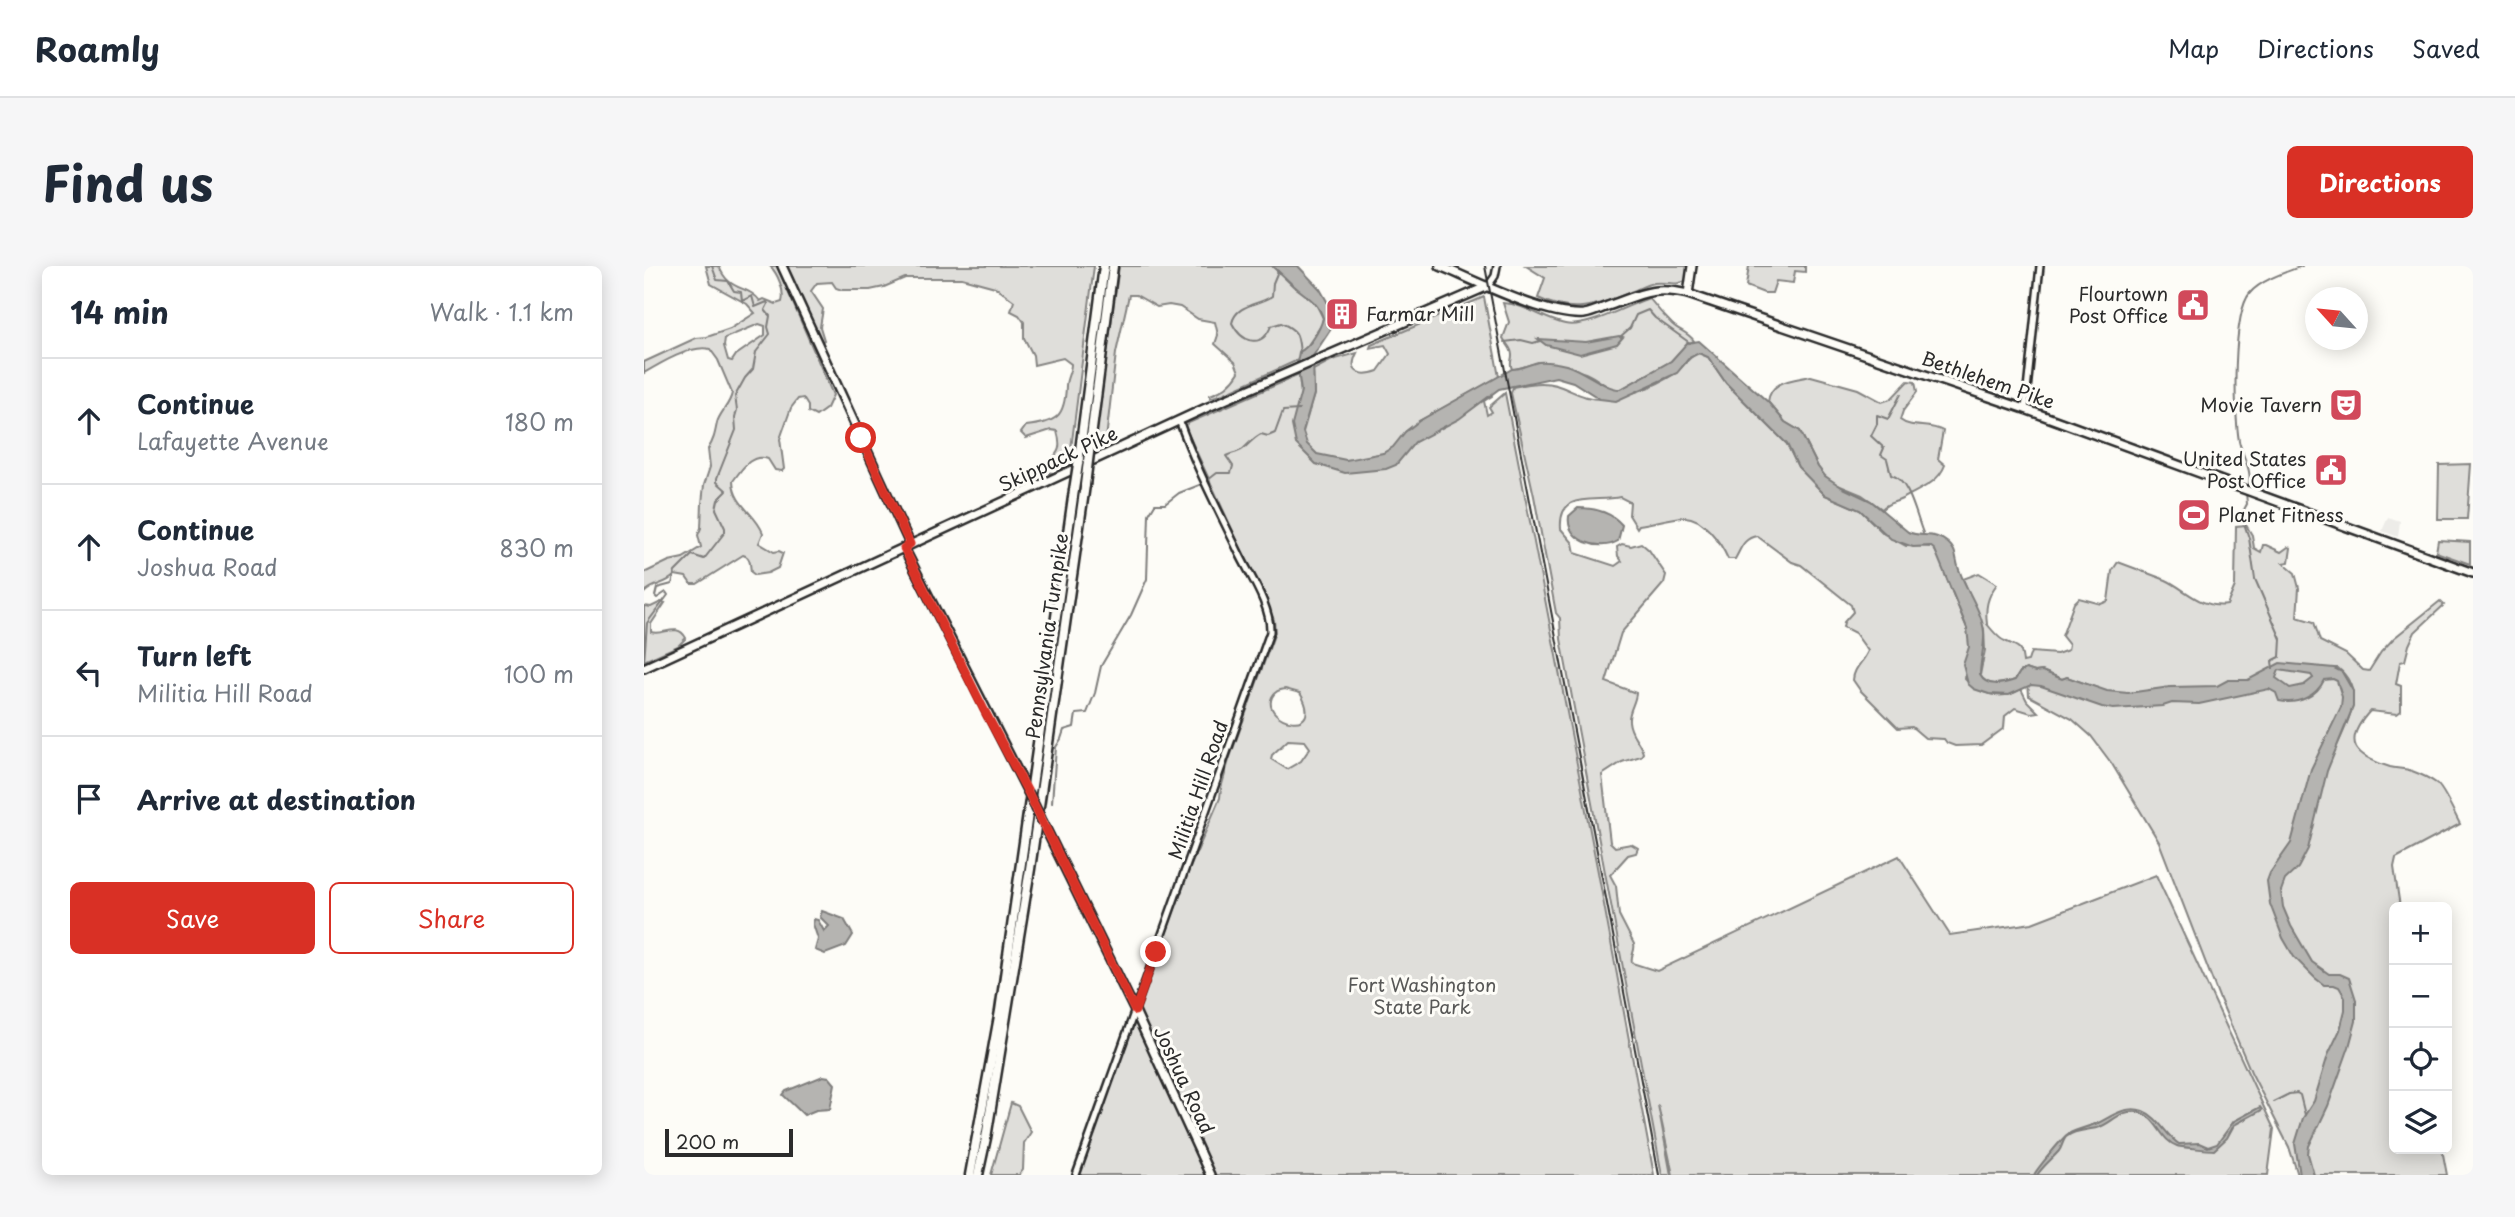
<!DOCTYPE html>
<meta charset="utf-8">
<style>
body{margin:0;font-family:"Playpen Sans",sans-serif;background:#f6f6f7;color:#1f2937}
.controls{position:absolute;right:21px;bottom:21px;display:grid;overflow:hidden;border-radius:10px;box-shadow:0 4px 18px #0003}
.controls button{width:63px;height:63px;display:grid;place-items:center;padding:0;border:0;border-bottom:2px solid #e0e1e3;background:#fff;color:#1f2937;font:35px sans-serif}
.compass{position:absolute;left:1661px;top:21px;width:63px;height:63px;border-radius:50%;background:#fff;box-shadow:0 4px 18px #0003;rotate:297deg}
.scale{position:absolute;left:21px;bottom:18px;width:128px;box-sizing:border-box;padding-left:7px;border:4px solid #2b2b2b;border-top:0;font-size:19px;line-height:24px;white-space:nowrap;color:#2b2b2b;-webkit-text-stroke:5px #fdfcf7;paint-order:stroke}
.stop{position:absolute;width:21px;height:21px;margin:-16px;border:5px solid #d93025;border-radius:50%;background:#fff}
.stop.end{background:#d93025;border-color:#fff;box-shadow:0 2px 7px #0008}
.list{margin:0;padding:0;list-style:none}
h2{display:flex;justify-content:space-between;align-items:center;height:91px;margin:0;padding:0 28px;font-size:30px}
h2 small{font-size:23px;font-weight:400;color:#747a83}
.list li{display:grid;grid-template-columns:46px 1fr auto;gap:21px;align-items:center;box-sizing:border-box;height:126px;padding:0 28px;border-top:2px solid #e0e1e3}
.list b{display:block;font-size:26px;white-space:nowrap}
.list p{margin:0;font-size:23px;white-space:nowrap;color:#747a83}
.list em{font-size:23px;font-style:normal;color:#747a83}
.actions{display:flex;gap:14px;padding:21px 28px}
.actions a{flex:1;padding:16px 0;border:2px solid #d93025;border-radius:10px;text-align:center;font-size:24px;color:#d93025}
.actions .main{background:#d93025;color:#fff}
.icon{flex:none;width:38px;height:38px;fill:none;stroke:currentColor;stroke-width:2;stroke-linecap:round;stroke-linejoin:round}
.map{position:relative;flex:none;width:1829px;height:909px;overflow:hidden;border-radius:10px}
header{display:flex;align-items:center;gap:42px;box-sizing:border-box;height:98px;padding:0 35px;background:#fff;border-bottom:2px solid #e0e1e3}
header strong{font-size:33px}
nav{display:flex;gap:38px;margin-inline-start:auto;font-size:24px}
.intro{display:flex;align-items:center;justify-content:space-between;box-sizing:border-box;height:168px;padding:0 42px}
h1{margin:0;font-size:49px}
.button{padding:18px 32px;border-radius:10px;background:#d93025;color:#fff;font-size:24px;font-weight:700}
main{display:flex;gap:42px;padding:0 42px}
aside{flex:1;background:#fff;border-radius:10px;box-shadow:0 4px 18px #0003}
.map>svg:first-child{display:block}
.built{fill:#edece8}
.green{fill:#dfdeda;stroke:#858482;stroke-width:2;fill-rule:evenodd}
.water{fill:#b5b4b1;stroke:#7e7d7b;stroke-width:2;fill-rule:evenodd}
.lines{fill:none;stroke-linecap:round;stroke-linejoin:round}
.stream{stroke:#7e7d7b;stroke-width:2}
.minor-casing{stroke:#2b2b2b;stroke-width:10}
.major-casing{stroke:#2b2b2b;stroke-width:12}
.highway-casing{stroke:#2b2b2b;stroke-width:13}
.minor{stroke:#fdfcf7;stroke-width:5}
.major{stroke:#fdfcf7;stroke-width:7}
.highway{stroke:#fdfcf7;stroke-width:8}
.rail{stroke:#2b2b2b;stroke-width:2}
.major-bridge-casing{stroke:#2b2b2b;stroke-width:12;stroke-linecap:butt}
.highway-bridge-casing{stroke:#2b2b2b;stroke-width:13;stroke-linecap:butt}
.major-bridge{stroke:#fdfcf7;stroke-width:7}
.highway-bridge{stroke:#fdfcf7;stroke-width:8}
.route{stroke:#d93025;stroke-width:9}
.labels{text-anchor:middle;stroke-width:6;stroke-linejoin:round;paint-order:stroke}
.poi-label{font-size:19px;fill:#2b2b2b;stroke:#fdfcf7;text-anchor:end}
.street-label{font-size:19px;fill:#2b2b2b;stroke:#fdfcf7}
.park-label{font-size:19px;fill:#585857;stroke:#fdfcf7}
</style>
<header>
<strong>Roamly</strong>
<nav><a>Map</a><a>Directions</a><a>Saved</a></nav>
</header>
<div class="intro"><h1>Find us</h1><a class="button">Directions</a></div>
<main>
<aside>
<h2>14 min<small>Walk · 1.1 km</small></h2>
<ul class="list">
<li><svg class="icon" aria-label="ahead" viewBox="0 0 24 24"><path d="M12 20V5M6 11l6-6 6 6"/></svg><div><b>Continue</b><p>Lafayette Avenue</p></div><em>180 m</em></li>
<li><svg class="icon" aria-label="ahead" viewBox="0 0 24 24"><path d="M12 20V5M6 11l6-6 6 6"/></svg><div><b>Continue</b><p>Joshua Road</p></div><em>830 m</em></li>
<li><svg class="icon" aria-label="left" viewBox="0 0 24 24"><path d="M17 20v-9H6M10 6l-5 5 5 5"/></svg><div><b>Turn left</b><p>Militia Hill Road</p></div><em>100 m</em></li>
<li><svg class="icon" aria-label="arrive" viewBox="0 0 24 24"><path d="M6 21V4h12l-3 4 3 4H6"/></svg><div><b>Arrive at destination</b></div></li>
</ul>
<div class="actions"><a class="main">Save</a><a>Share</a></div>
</aside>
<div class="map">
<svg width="1829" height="909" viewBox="0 0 1829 909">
<rect width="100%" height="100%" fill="#fdfcf7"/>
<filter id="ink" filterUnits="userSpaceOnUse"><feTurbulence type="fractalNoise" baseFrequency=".0143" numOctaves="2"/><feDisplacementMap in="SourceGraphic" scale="14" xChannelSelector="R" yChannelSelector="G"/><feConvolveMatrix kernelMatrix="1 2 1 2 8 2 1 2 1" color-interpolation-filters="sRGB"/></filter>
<g filter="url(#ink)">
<!-- built -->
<polygon class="built" points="1744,251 1756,255 1754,271 1738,265"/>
<!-- green -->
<g class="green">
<path d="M62,0H75C84,26 105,19 116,35L120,33L132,38L138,36C141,25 134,8 126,0H133L189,129L183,142L172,150L164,146V140L159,132L154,133L147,142L136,173L140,203L138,205L131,204L124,193C107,187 98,203 89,215C90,240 111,246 119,267L115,277L130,286L135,285L139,287L134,302L124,307L111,309L107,306C106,299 107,291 99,289L53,318H47L42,311L31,309C20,320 11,316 0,327V307L25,295L39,292L57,281L54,269L57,262L58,237L60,219L66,201L64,183C70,174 71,167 73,157C75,147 86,139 88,127L74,94L66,83C48,78 15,98 0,107V96L52,72L63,71L86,63L111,47L103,38L67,18ZM115,58L121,60V69L92,89L88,95L84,94L80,80L81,72Z"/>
<path d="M143,0H450L425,199L410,207H403L402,200C413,187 419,185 413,165L407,164L382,172L377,167L382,160C413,156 421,151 422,120C422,112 427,106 427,98L419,92L390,99L389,89L380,72V56L375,49L367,45L370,35L351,21L318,12H261L240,21L226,24H198L192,22L188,16L173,17L167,25L179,43L176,61L180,74L177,76Z"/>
<path d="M475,0H628L650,21L662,27L672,38L679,52L678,58L654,94L579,128L566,132V129C579,125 588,118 595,106L591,96L571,78L574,69L571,56L554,53L536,41L525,39L513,41L492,29H485L472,87L461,182L452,186V167Z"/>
<path d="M882,0H1043V14C1032,21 1022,15 1010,17C1003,18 996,22 989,25C954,39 931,50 894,32L901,12Z"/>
<polygon points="1105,0 1161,0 1161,6 1151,5 1149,17 1132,15 1128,27 1120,27 1102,20"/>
<path d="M840,31L855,111L775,155L761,166L846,120L848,130L840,135L843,149L848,146L845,141L861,127L954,606L1010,909H435L545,604L576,532L577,522L585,494L631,366L630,354L540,159L655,109L660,160L670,128L669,104L688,94L713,87C703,107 717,111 734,105L746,88L741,79L726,82L727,79ZM641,423L656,427C683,472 617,457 628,431C631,425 635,424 641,423ZM644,474L661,475L666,482L657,495L643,503L627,493L628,489Z"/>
<path d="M1005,32C1012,41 1020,50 1028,58C1035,65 1044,66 1050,75L1043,78L1027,95L977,123C961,125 953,109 938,106C928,103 899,96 889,98C882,99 877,103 868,103C865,97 868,95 868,89C868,82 862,78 859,72L865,56L859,37C881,38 899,53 921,58C943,63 983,39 1005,32Z"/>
<path d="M1054,87L1064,91L1082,117L1143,178L1154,201L1181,229L1216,244L1240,268L1262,280L1289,281L1297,295L1302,311L1323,362L1326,376L1321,413C1335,429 1359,435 1377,423L1383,435L1394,446L1387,447L1371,442L1361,450L1360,462L1337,479L1311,480L1303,477L1300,473L1281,472L1268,461L1254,462L1216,424L1209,414C1210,401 1219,397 1224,385L1211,367L1199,361L1200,356L1209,346L1207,339L1157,299L1148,296L1113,270C1099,272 1097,283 1091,293H1084C1077,277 1058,249 1039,251C1025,252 1009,257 995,259L993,262L985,249L986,236L976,231C952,237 914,223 917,263L929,277L931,287L971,300L978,295L974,290L973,281L978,278L987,280L997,277L1005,284L1022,309L1020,317L977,367L962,416L992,427C992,436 984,445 985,455C986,469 996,475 999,487L997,490L978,496L958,509L966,576L971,581L987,578L994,582L992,587L984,589L966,609L972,620L975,649L990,678C992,685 986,689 988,697L1013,705L1255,590L1306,669L1388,657L1512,609L1630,863L1624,909H1029L1014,839L1027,909H1018L917,373L916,352L912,347L890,230L867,127L869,121C884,118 897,115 912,119C927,124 942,134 959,133C982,131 1011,121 1030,108C1040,102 1043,91 1054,87Z"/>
<path d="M1167,110L1214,123L1238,136L1247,133L1264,115L1271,116L1273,126L1259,145L1256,154C1267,163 1286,157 1299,165L1294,193L1301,199C1294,218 1273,224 1258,233C1250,237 1244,236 1238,243L1218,229L1189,217L1181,210L1174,201L1156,165L1141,156L1124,136C1126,114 1150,114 1167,110Z"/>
<polygon points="1827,198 1823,253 1794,253 1795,199"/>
<path d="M1602,259L1608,269L1610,282L1617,286L1619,279H1622L1637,286L1644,281L1647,282L1645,296L1639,297L1651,307L1655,322L1653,351L1670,356L1676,375L1702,388L1719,404L1725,405L1737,386L1750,372L1796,335L1800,339L1771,366L1765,379L1761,395L1756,396L1752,418L1757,420V445L1753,448L1726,445C1697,477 1711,490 1746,501C1753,503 1761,502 1768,505C1776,508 1785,512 1792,517C1799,521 1811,549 1816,558L1752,592L1750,601L1756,641H1750V883H1798L1803,909H1654L1645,881L1607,806L1575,731L1515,576L1468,498L1447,470L1428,453L1385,430L1384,414L1448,420L1423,411L1418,413L1398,405L1391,406L1382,403L1376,406L1371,414C1359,418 1343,422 1336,409L1341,384L1340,363L1319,313L1335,307L1353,318C1343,331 1341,342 1343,358C1347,363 1355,373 1361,375C1375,382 1377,379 1379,396L1384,395L1387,386L1413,388L1424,384L1425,379L1418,370L1430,337L1435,332L1457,338L1464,335L1468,305L1474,296C1490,302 1506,308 1522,314C1543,324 1557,343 1583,339L1591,320L1592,260ZM1676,402H1694C1723,426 1703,457 1691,484L1686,482L1706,429L1693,409Z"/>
<polygon points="1794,274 1826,276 1826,298 1792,286"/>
<path d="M17,336L21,337L7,358V366C20,370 33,356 42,372L34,380L0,395V340L7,341Z"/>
<polygon points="367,837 374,840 387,866 380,877 379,904 375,909 347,909"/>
</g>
<!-- water -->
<g class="water">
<path d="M628,0H654L676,23L689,46L687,63L669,90L670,128L659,166L663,178L673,188L702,194L739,187L749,181L761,166L775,155L868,103C878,103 885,98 894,96C903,95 913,97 922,99C940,104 962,124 977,123L1027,95L1043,77L1055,75L1124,136L1141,156L1156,165L1174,201L1181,210L1199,222L1227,235L1264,266C1278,272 1290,265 1304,277C1314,285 1311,296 1316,306C1323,326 1338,345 1340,366C1341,381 1336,394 1336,409C1343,422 1359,418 1371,414L1376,406L1382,403L1391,406L1398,405L1418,413L1423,411L1463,425L1484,427L1526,421L1573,420L1584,414H1604L1636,397L1690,402L1698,406L1709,425V441L1683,505L1664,583L1654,602L1641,614L1637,625L1639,641L1647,660L1668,696L1685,708H1696L1705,712L1712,734V755L1705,781L1684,840L1665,880L1664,888L1670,909H1656L1651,878L1659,852L1670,835L1684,789L1696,764L1701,744V731L1695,721L1690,719H1680L1671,712L1650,691L1639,672L1626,638L1623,615L1626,607L1647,577L1667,503L1697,441L1698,431L1693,415L1689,413L1680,414C1673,430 1654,439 1635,435L1632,427L1625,423L1555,438L1528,437L1519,440L1469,443L1458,441L1397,420L1387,419L1365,429L1345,428L1330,423L1324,418L1319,399L1325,381L1323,362L1291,284L1286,280L1269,281L1247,273L1216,244L1181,229L1154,201L1143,178L1082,117L1064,91L1055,87L1045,92L1033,107L972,135L956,133L929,116L912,111L855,123L815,153L771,176L752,199L742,203L701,207L672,198L652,178L648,159L657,125L653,97L655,86C666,81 676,64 679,52C674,35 661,30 649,19C642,13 636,6 628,0ZM1635,404L1667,409L1669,412L1660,419L1646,422L1632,412Z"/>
<polygon points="975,70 979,71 973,78 936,88 902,79 894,73 942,76"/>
<path d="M934,242C951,242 967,246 978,259L974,275C956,286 921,275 925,250Z"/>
<polygon points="178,645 200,653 209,669 202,680 181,688 171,684 174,673 169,658 170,653 174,654 180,665 185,660 176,651"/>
<polygon points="179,810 185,811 191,818 186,843 172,844 160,849 139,829 142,825"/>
<path d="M1616,841L1618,844L1590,859L1583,872L1570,884C1565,884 1535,881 1533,880C1517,875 1514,853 1497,847C1477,841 1468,858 1453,862C1444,864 1430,864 1422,871C1419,874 1418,881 1415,885C1407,894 1400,899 1393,909H1390C1392,904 1420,870 1424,868C1433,863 1444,861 1454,857C1468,850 1482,839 1499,845C1515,851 1522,870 1535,878L1555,877L1564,881L1573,878L1590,855Z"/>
</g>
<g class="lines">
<!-- stream -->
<g class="stream">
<path d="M634,5L629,17L628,30C615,39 592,38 588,57C598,77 618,83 627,60L637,57C655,65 654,69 656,87"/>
<polyline points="976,71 986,62 992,49 1004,44 1011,52 1046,77"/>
<polyline points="860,76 877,74 889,77 896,75"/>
<path d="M1257,128L1244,153L1233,149V158L1227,170L1240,182L1237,189L1243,193L1247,209C1265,213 1272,250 1279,267"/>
<path d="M564,214L573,207H587L589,200L582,190C588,187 594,187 599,183C605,178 609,172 617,168L624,170L631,167L639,145L655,144"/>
<path d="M1604,221C1610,206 1598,190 1595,175C1590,146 1588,48 1606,27C1617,14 1642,6 1658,0"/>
<polyline points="1602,226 1603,238 1597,249 1605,272 1611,313 1637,373 1636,391 1628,395 1629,403"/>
<polyline points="0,397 3,357 24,329 22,326 13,332 11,330 13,322 28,318 31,306 48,289 60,293 81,266 81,262 72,243 74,234 83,225 73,216 73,212 92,164 91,151 93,144 91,130 101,112 109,103 112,86 126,68 124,61 126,50 121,44 124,38 123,36 111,41 108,30 98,35 97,26 90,25 84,15 73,14 68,0"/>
<polyline points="408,537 412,481 417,473 420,464 430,461 432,448 443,447 451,427 457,400 487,349 503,313 505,248 511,238 521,238 535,227 558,218"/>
<polyline points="1629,836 1645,828 1653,827 1656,829 1661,849"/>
</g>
<defs>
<g id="minor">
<polyline points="844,20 851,10 853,0"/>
<polyline points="1381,143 1396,0"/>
<path d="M432,909L626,366C627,340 606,310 595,287C574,243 551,200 535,154"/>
</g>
<g id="major">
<polyline points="138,0 266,278"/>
<path d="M796,0C832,15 902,51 940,48C947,47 954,44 961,41C994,30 1007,19 1044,28L1381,143L1829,307"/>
<polyline points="1044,28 1048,0"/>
<polyline points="260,282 384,526"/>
<polyline points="0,402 562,142 844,20"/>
<polyline points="399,557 491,745 566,909"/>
</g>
<g id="highway">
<polyline points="445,187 469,0"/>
<polyline points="435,192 460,0"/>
<polyline points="326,909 356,745 430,224"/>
<polyline points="334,909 342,872 386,603 441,219"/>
</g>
</defs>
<!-- minor casing -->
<use href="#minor" class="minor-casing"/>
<!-- major casing -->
<use href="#major" class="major-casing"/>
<!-- highway casing -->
<use href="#highway" class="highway-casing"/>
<!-- minor -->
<use href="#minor" class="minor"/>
<!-- major -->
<use href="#major" class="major"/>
<!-- highway -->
<use href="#highway" class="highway"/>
<!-- rail -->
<polyline class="rail" points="841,0 1015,909"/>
<defs>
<polyline id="major-bridge" points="384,526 399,557"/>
<g id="highway-bridge">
<polyline points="441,219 445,187"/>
<polyline points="430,224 435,192"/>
</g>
</defs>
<!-- major-bridge casing -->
<use href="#major-bridge" class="major-bridge-casing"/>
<!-- highway-bridge casing -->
<use href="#highway-bridge" class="highway-bridge-casing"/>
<!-- major-bridge -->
<use href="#major-bridge" class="major-bridge"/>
<!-- highway-bridge -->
<use href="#highway-bridge" class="highway-bridge"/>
</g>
</g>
<g class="lines" filter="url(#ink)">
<!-- route -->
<polyline class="route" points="217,172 266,278 260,282 339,442 384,526 491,745 512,686"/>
</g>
<!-- icons -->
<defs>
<symbol id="civic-square" viewBox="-11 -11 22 22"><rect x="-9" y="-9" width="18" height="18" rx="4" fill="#d1495b" stroke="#fdfcf7"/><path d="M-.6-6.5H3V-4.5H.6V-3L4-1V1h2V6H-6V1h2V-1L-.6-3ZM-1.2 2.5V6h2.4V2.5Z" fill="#fff"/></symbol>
<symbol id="building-square" viewBox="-11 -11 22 22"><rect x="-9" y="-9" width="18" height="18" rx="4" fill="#d1495b" stroke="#fdfcf7"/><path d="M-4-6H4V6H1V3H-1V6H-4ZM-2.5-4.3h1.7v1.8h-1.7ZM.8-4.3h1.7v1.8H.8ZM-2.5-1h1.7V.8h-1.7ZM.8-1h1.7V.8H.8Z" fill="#fff"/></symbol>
<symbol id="theatre-square" viewBox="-11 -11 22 22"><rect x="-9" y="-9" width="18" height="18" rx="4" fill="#d1495b" stroke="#fdfcf7"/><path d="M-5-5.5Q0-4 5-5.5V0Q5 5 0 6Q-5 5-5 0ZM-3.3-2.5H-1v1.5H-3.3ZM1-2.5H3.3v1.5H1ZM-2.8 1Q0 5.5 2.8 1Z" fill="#fff"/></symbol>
<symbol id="stadium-square" viewBox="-11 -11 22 22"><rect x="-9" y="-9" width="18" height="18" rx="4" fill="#d1495b" stroke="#fdfcf7"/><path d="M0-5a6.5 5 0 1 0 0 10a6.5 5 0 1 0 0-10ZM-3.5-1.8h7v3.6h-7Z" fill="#fff"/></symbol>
</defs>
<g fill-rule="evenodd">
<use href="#civic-square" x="1530" y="20" width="38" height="38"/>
<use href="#building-square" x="679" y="29" width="38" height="38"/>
<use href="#theatre-square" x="1683" y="120" width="38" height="38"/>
<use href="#civic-square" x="1668" y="185" width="38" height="38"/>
<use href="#stadium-square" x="1531" y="230" width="38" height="38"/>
</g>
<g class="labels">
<!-- poi labels -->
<g class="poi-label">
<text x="1524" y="35">Flourtown<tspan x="1524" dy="22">Post Office</tspan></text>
<text x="722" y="55" text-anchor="start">Farmar Mill</text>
<text x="1678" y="146">Movie Tavern</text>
<text x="1662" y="200">United States<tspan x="1662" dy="22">Post Office</tspan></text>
<text x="1574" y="256" text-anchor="start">Planet Fitness</text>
</g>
<!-- street labels -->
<g class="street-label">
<text transform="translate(1344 114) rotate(19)" y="7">Bethlehem Pike</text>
<text transform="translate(414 193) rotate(-25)" y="7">Skippack Pike</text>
<text transform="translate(403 370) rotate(-82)" y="7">Pennsylvania Turnpike</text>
<text transform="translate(554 524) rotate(-71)" y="7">Militia Hill Road</text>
<text transform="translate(540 814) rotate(65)" y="7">Joshua Road</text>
</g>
<!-- park labels -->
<g class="park-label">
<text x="778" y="726">Fort Washington<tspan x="778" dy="22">State Park</tspan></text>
</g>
</g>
</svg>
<div class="controls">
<button>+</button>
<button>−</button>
<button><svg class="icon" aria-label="locate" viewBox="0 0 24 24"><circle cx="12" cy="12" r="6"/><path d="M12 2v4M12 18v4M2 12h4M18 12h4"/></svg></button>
<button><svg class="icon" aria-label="layers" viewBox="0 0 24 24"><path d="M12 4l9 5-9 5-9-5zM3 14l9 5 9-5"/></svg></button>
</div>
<svg class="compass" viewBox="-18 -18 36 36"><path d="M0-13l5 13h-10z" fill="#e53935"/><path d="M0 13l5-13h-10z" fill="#747a83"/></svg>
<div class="scale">200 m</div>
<div class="stop" style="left:217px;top:172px"></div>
<div class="stop end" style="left:512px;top:686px"></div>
</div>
</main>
